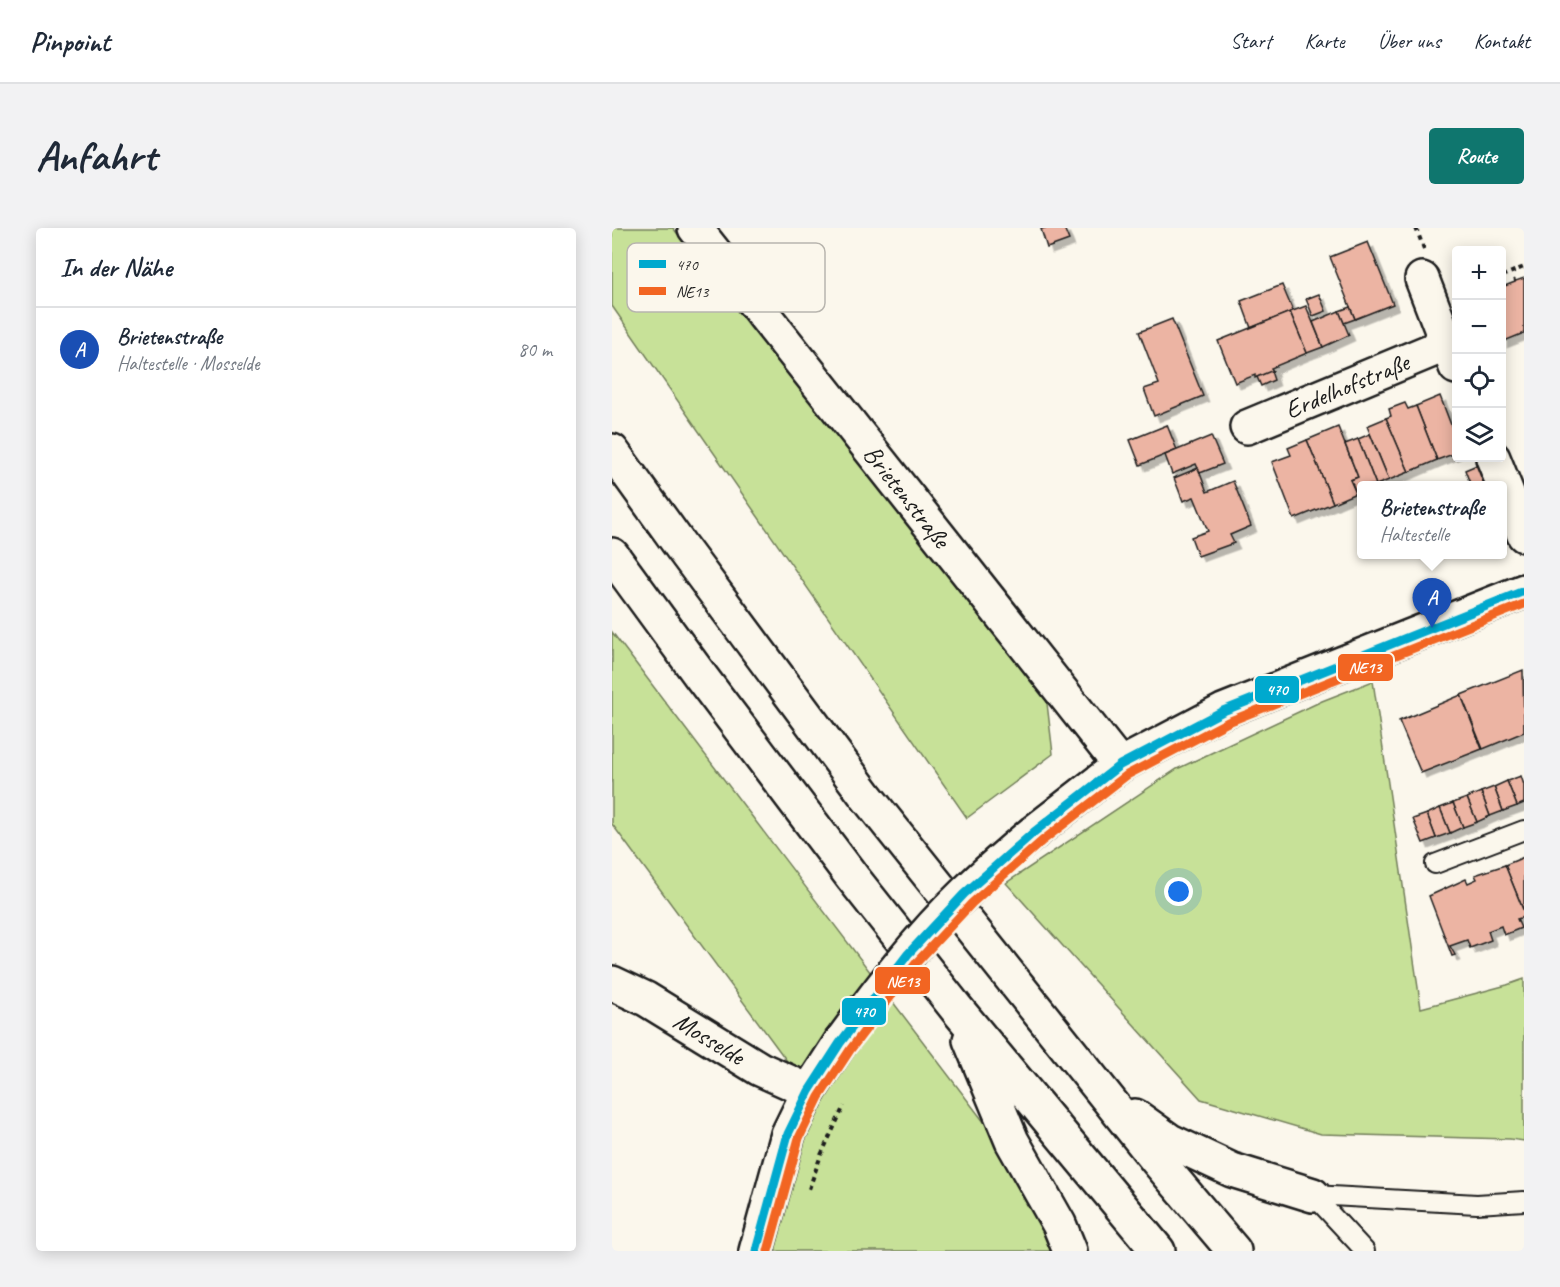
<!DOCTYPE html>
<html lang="de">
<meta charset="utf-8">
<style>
body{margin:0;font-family:Caveat,sans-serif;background:#f2f2f3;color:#1f2937}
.controls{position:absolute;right:18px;top:18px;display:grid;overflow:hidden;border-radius:6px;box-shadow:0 3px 15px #0003}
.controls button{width:54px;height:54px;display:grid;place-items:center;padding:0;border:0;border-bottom:2px solid #e0e1e3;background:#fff;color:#1f2937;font:30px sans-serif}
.you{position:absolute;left:567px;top:664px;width:21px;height:21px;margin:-15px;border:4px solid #fff;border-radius:50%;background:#1a73e8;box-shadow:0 0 0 9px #1a73e833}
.badge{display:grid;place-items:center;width:39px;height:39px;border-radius:50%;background:#0f766e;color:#fff;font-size:20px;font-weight:700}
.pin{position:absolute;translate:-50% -50px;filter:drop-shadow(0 2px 3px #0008)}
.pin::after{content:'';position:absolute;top:32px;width:21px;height:18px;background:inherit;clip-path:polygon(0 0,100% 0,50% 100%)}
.popup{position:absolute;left:745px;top:253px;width:150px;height:78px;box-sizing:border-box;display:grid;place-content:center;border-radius:6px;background:#fff;filter:drop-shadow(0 2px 4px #0005);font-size:20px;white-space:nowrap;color:#747a83}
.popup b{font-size:22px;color:#1f2937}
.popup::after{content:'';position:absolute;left:50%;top:100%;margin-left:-12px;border:12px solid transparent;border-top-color:#fff}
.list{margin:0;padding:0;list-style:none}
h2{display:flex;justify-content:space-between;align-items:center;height:78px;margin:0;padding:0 24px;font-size:26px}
h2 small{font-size:20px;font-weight:400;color:#747a83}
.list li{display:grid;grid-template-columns:39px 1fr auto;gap:18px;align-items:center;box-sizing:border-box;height:84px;padding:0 24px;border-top:2px solid #e0e1e3}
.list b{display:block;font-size:22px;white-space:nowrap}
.list p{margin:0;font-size:20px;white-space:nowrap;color:#747a83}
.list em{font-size:20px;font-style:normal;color:#747a83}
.icon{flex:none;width:33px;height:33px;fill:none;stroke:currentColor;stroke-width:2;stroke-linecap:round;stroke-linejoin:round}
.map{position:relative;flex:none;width:912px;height:1023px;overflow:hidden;border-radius:6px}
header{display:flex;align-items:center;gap:36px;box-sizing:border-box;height:84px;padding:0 30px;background:#fff;border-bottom:2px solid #e0e1e3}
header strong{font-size:28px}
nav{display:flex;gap:33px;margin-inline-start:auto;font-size:21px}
.intro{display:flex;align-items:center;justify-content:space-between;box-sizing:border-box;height:144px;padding:0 36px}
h1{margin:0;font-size:42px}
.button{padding:15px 27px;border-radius:6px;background:#0f766e;color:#fff;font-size:21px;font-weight:700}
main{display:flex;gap:36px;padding:0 36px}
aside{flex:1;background:#fff;border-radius:6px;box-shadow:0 3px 15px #0003}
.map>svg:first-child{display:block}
.green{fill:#c7e198;stroke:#727e5a;stroke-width:1.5}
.building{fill:#ecb4a3;stroke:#1c1c1c;stroke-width:1.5;filter:url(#shadow)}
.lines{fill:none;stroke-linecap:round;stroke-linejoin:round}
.lane-casing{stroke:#1c1c1c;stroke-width:22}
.street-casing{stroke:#1c1c1c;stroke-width:38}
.secondary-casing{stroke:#1c1c1c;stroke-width:38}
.highway-casing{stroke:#1c1c1c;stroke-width:38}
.path{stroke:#1c1c1c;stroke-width:4;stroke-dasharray:4.5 4.5;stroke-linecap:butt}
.lane{stroke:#fbf7ec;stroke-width:18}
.street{stroke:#fbf7ec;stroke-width:33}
.secondary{stroke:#fbf7ec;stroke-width:33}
.highway{stroke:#fbf7ec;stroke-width:33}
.secondary-bridge-casing{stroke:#1c1c1c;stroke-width:38;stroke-linecap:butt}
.secondary-bridge{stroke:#fbf7ec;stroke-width:33}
.bus-1-casing{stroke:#fbf7ec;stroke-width:14}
.bus-2-casing{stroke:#fbf7ec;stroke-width:14}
.bus-1{stroke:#00a9ce;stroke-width:9}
.bus-2{stroke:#f26522;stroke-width:9}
.labels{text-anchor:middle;stroke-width:6;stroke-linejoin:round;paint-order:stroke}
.street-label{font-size:26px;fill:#1c1c1c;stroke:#fbf7ec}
.key{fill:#fbf7ec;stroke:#b8b5ae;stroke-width:1.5}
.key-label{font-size:16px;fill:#1c1c1c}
.line-badge{stroke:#fbf7ec;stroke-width:2}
.badge-label{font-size:16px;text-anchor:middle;font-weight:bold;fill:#fff}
</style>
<header>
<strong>Pinpoint</strong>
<nav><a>Start</a><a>Karte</a><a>Über uns</a><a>Kontakt</a></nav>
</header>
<div class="intro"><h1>Anfahrt</h1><a class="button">Route</a></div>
<main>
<aside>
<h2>In der Nähe<small></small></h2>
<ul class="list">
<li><span class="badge" style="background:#1a4fb4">A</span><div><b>Brietenstraße</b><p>Haltestelle · Mosselde</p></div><em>80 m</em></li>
</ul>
</aside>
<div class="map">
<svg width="912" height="1023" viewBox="0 0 912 1023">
<defs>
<filter id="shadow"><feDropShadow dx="5.5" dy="5.5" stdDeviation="0" flood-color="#0004"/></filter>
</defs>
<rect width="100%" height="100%" fill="#fbf7ec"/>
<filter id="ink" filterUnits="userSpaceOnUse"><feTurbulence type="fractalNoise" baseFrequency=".0167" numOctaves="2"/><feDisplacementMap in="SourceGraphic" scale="12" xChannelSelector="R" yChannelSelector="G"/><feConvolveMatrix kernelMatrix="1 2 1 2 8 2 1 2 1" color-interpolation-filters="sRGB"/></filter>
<g filter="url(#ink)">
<!-- green -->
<g class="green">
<polygon points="0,0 61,0 434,467 441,526 355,590 0,78"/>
<polygon points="0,404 438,981 447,1023 145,1023 197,863 0,596"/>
<polygon points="761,453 809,780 895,757 912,751 912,913 898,911 709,906 589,871 394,655 565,541 710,473"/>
</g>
<!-- building -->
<g class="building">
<polygon points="433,0 452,0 457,12 435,20 429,1"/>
<polygon points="756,14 781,76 743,91 718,29"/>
<polygon points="912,50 912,105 890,114 890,59 903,54 902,51 904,53"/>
<polygon points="670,57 681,83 639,100 629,73"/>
<polygon points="707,66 714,83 701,88 694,71"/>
<polygon points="694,78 711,119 695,125 678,84"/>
<polygon points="738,79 743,91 732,95 727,83"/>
<polygon points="727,83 737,107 711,119 701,94"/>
<polygon points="678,84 695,125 659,140 661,143 643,150 643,147 623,155 606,113"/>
<polygon points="560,91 591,168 542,188 532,161 547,156 527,104"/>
<polygon points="659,143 662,152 649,158 645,149"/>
<polygon points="828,168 844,210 844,225 825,232 804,178"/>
<polygon points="793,175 796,181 804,178 825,232 797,244 774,190 779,188 777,181"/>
<polygon points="774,190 797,244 777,252 755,198"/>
<polygon points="555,197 565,222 528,237 518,212"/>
<polygon points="726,199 746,249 738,252 744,265 721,275 695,212"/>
<polygon points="758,206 777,252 764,257 746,211"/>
<polygon points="599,208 611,236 588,245 584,236 560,246 553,227"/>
<polygon points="746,211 764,257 750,258 750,263 744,265 739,252 746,249 733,216"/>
<polygon points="695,212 721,275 682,291 660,234 679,227 676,220"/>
<polygon points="867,236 875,258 859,258 853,242"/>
<polygon points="586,240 595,264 621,253 639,298 618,307 622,315 586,328 579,309 596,303 582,269 571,273 562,250"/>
<polygon points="911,442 912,504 871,521 849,467"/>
<polygon points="849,467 870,521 809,545 787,493"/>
<polygon points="909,548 912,557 912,575 905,578 895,553"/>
<polygon points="895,553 905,578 891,583 882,559"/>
<polygon points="882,559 891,583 878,588 869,564"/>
<polygon points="869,564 878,588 865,594 855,570"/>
<polygon points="855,570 865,594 851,599 841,575"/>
<polygon points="841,575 851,599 838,605 828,580"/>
<polygon points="828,580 838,605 824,610 815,586"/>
<polygon points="815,586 824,610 811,615 801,591"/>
<polygon points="912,629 912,684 893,637"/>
<polygon points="893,637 912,684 912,689 905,691 909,700 892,707 889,698 876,703 879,712 858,720 855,712 838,718 843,727 840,728 817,668 854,651 856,655 865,651 863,647"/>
</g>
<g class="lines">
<defs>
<g id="lane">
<polyline points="823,636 912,602"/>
<polyline points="701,967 865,976 912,973"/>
<polyline points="701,967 753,1023"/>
</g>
<g id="street">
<path id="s1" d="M83,0L508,537"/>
<polyline points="810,51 844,139"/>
<path id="s2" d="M635,199L835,116"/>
<polyline points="881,230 912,307"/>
<path id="s3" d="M0,755L34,771L148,841L197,863"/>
</g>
<g id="secondary">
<polyline points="422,604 508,537 611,483 912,363"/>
<polyline points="144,1023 176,906 197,863 228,815"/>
</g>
<g id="highway">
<polyline points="0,223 70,320 254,568 544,931 622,1023"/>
<polyline points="0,327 90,450 241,650 344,780 546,1023"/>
<polyline points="358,812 400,913 447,996 458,1023"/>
<polyline points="523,888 558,913 620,942 701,967"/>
</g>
</defs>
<!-- lane casing -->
<use href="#lane" class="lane-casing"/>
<!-- street casing -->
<use href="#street" class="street-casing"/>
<!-- secondary casing -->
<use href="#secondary" class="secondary-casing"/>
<!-- highway casing -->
<use href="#highway" class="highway-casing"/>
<!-- path -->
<g class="path">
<polyline points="804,0 812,21"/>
<polyline points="890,48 912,39"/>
<polyline points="197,961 209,927 232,878"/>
</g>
<!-- lane -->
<use href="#lane" class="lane"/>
<!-- street -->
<use href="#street" class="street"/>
<!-- secondary -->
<use href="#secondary" class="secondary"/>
<!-- highway -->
<use href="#highway" class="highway"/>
<defs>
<path id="secondary-bridge" d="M228,815C266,763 306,710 354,664C376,643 399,623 422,604"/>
</defs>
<!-- secondary-bridge casing -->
<use href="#secondary-bridge" class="secondary-bridge-casing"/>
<!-- secondary-bridge -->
<use href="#secondary-bridge" class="secondary-bridge"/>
<defs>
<polyline id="bus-1" points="144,1023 176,906 197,863 228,815 296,726 352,666 422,604 508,537 611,483 912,363"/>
<polyline id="bus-2" points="156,1023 187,910 207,869 238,822 305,734 360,675 430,613 515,547 616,494 912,376"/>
</defs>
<!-- bus-1 casing -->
<use href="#bus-1" class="bus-1-casing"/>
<!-- bus-2 casing -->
<use href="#bus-2" class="bus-2-casing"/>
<!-- bus-1 -->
<use href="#bus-1" class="bus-1"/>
<!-- bus-2 -->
<use href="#bus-2" class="bus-2"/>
</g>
</g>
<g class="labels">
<!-- street labels -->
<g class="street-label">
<text dy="9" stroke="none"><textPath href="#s2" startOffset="108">Erdelhofstraße</textPath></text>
<text dy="9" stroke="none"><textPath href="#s1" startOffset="342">Brietenstraße</textPath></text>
<text dy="9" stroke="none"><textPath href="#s3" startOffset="112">Mosselde</textPath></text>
</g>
</g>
<!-- legend -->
<rect x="15" y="15" width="198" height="69" rx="9" class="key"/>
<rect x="27" y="32" width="27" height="8" fill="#00a9ce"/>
<rect x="27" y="59" width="27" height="8" fill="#f26522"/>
<g class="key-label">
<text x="64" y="42">470</text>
<text x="64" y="69">NE13</text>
</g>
<g class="line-badge">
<rect x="725" y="425" width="57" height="29" rx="6" fill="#f26522"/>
<rect x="642" y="447" width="46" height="29" rx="6" fill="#00a9ce"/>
<rect x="262" y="738" width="57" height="29" rx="6" fill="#f26522"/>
<rect x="229" y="769" width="46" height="29" rx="6" fill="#00a9ce"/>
</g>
<g class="badge-label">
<text x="753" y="445">NE13</text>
<text x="665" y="467">470</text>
<text x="291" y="759">NE13</text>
<text x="252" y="789">470</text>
</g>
</svg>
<div class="controls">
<button>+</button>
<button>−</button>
<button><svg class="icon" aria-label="locate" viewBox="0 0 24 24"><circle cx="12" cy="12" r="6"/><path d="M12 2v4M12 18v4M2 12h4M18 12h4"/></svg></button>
<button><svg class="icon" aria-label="layers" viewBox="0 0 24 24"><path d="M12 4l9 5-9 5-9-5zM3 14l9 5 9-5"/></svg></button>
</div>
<div class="you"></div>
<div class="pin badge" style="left:820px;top:400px;background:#1a4fb4">A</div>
<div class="popup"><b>Brietenstraße</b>Haltestelle</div>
</div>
</main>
